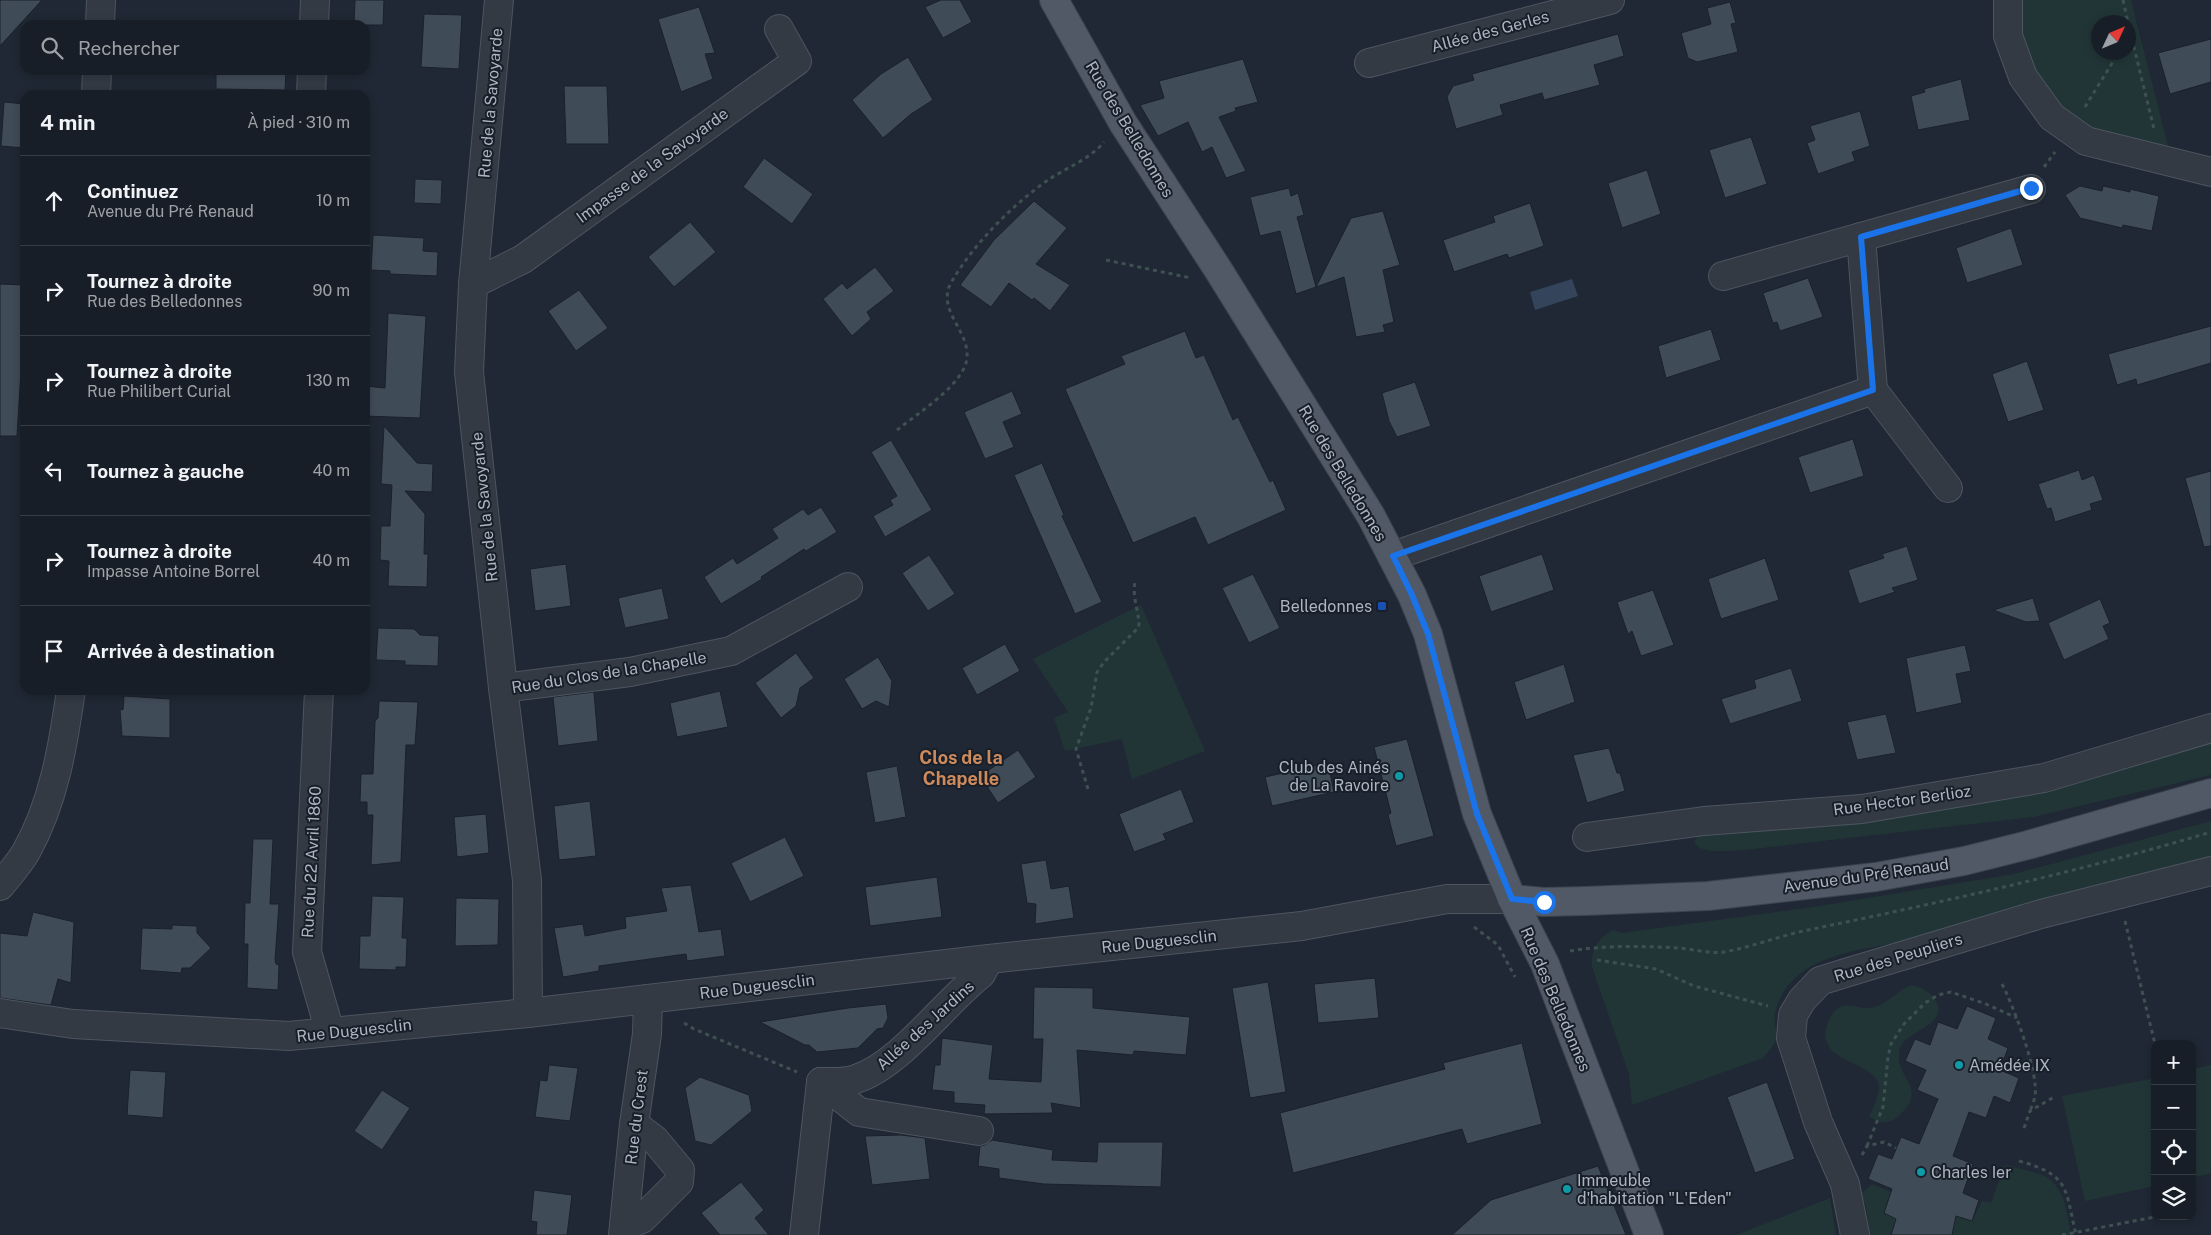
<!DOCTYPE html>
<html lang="fr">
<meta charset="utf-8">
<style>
body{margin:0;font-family:"Public Sans",sans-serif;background:#20272f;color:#f1f3f6}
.controls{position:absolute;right:15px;bottom:15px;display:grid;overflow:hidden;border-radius:10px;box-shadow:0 2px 8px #0003}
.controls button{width:45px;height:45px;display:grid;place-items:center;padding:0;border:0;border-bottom:1px solid #363c44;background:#171e27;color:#f1f3f6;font:25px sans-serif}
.compass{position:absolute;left:2091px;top:15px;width:45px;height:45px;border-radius:50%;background:#171e27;box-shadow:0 2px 8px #0003;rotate:46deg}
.stop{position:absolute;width:15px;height:15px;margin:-11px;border:4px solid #1a73e8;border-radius:50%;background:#fff}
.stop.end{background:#1a73e8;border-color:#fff;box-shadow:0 1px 5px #0008}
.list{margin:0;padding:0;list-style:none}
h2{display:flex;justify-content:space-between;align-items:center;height:65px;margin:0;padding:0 20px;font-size:21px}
h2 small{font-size:16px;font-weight:400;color:#9ea2a7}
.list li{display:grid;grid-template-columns:32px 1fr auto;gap:15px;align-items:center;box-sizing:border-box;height:90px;padding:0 20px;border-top:1px solid #363c44}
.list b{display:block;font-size:19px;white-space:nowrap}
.list p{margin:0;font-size:16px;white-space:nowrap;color:#9ea2a7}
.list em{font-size:16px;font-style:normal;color:#9ea2a7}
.icon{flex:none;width:28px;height:28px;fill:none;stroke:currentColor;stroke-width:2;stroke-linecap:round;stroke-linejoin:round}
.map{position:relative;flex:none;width:2211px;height:1235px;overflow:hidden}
.search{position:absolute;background:#171e27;box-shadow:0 2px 8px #0003;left:20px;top:20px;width:350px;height:55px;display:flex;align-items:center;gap:12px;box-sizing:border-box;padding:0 18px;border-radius:15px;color:#9ea2a7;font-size:19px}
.panel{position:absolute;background:#171e27;box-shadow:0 2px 8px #0003;left:20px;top:90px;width:350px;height:605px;border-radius:15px}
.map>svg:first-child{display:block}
.green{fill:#223536;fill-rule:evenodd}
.water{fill:#33445b}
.building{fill:#404b58;stroke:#1a212b}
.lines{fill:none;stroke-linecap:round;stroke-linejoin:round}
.minor-casing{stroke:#4d5560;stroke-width:30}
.major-casing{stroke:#3c434e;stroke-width:30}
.path{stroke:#3f5052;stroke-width:3;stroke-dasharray:4 4;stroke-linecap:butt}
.minor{stroke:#333a44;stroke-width:28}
.major{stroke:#505965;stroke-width:28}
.route{stroke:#1a73e8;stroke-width:6}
.transit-dot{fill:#1a4fb4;stroke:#181f29;stroke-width:2}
.culture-dot{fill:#0f9aa8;stroke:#181f29;stroke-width:2}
.labels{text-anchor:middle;stroke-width:4;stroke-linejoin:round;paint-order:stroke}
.street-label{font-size:16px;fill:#acb5c2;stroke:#181f29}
.poi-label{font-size:16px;fill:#acb5c2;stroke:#181f29;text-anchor:start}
.neighbourhood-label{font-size:18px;font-weight:bold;fill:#cd8a5c;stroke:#181f29}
</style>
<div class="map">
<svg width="2211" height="1235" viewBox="0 0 2211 1235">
<rect width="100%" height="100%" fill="#1f2834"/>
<!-- green -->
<g class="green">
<path d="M2022,0H2131L2169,150L2102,136L2062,108L2045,86L2032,64L2021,37ZM2098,22H2128V52H2098Z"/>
<polygon points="1141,605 1205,751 1132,779 1122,739 1065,751 1054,718 1068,712 1033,659"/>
<path d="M2211,738V775L2033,817L1744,850C1730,850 1702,856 1694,842L1698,836L1708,831H1767L1889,817L1967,806L2076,782Z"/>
<path d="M2211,821V860L1901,942C1854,951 1789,956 1775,1013C1773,1022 1778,1031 1776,1039C1775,1045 1766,1054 1763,1058L1632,1105L1629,1074L1592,967C1591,949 1597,939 1613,930L1622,933L1813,907L2014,874Z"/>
<path d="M1911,985C1921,987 1931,992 1936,1001C1949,1028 1902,1029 1899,1052C1895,1079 1931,1089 1897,1117C1888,1125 1880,1122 1869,1117C1873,1107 1883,1090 1877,1080C1864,1060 1816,1060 1827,1025C1829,1019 1832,1013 1837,1009C1848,1001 1859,1010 1871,1008C1886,1005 1897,991 1911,985Z"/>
<polygon points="2211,1065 2211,1173 2192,1178 2192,1069"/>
<polygon points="2155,1078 2155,1186 2085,1201 2062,1096"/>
<path d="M2005,1165C2017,1169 2030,1170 2042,1175C2065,1184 2067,1214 2071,1235H1952L1956,1216L1972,1221L1982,1201L1991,1203Z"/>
<polygon points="1872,1184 1891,1192 1884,1213 1896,1219 1892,1231 1900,1235 1870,1235 1866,1206 1861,1194"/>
<polygon points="1830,1198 1836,1235 1736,1235"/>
</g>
<!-- water -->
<polygon class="water" points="1572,279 1578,296 1535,310 1530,292"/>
<!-- building -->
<g class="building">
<polygon points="0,0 42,0 0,46"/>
<polygon points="355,0 384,0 383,25 354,25"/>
<polygon points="941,0 960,0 972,22 943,38 925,7"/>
<polygon points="1730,2 1736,23 1731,24 1738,52 1697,62 1688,58 1681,33 1711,24 1707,8"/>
<polygon points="699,7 715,53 705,54 713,79 681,92 658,19"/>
<polygon points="424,14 462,15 459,69 421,67"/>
<polygon points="1618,34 1624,56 1594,65 1600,85 1544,100 1542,93 1500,105 1503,115 1456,129 1447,97 1453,86 1474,80 1472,74"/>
<polygon points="2211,39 2211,82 2170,94 2158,53"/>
<polygon points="908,57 933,100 911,114 883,138 852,100 881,74"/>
<polygon points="1243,59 1258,102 1235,108 1236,111 1219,117 1246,171 1226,178 1212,147 1202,152 1188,122 1158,136 1140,105 1164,98 1159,81"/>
<polygon points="216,70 286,70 285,90 216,89"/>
<polygon points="1961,79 1970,120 1918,130 1911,96 1925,92 1924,89"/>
<polygon points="564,86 607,86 609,144 566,144"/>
<polygon points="4,102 25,104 25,148 1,146"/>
<polygon points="1860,111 1870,146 1852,152 1855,161 1818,174 1807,143 1815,140 1810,126"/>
<polygon points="1751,137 1767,184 1725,198 1709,150"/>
<polygon points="764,158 813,194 792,224 743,187"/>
<polygon points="1647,170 1661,214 1622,228 1608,183"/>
<polygon points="415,179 442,180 441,204 414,203"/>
<polygon points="2080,186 2102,191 2103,186 2130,192 2130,189 2159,196 2152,231 2123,225 2122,228 2080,218 2065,195"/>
<polygon points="1289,188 1291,196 1298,193 1304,215 1297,217 1316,287 1296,294 1280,231 1260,236 1250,197"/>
<polygon points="1034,201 1067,228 1036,264 1070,285 1050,311 1034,298 1032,300 1009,283 991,307 960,285 994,240"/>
<polygon points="1530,203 1544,246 1509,258 1507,254 1454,272 1443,240 1495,222 1493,216"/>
<polygon points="1383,211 1400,265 1383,270 1394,322 1383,325 1385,332 1356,337 1344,277 1316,287 1351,218"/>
<polygon points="690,222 716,252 674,287 648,257"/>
<polygon points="2011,228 2023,265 1967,283 1956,248"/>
<polygon points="373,235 424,238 423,251 438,252 437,276 390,274 390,271 371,270"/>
<polygon points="875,267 894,291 867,312 871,319 852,336 823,299 842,283 847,289"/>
<polygon points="1808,278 1823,317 1780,331 1777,322 1773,323 1763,293"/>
<polygon points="0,284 25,285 25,338 23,338 17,436 0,436"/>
<polygon points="579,290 608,328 576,351 548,311"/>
<polygon points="388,313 426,316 420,418 365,416 365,386 385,388"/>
<polygon points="2211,326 2211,363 2137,385 2136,379 2117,385 2108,354"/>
<polygon points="1711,329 1721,360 1666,378 1658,346"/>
<polygon points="1185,331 1196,358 1204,355 1233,420 1238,417 1270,482 1273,480 1286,510 1208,545 1195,517 1133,543 1065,389 1125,364 1121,356"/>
<polygon points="2027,361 2044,410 2008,422 1992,374"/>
<polygon points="1415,382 1431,426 1397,437 1389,421 1382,393"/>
<polygon points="1012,391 1022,414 1003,422 1014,447 985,459 964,412"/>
<polygon points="384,426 417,463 433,464 432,492 405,491 425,514 424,554 428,554 427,587 388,586 389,561 380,560 381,526 390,526 392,485 381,484"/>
<polygon points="1853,439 1864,476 1810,493 1798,457"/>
<polygon points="891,440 932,510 885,537 873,516 893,505 890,500 897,496 871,452"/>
<polygon points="1042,463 1064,515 1062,516 1102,602 1075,614 1014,475"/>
<polygon points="2079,470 2082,480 2094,475 2103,500 2090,504 2092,510 2055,522 2051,508 2047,509 2038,484"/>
<polygon points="2211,471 2211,546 2204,547 2185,478"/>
<polygon points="821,507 837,532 806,551 804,549 761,577 762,579 721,604 704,577 733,558 737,564 778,538 772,529 803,509 808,515"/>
<polygon points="1907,546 1918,580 1892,588 1895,592 1859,604 1848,570 1884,558 1882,554"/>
<polygon points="1542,554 1554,590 1491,612 1479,576"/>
<polygon points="929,555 955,594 928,611 902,573"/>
<polygon points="1765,558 1779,600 1721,619 1708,579"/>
<polygon points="566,564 571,606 535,611 530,569"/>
<polygon points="1253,574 1280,628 1249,643 1222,588"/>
<polygon points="662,588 669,619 625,628 618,598"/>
<polygon points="1653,590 1674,645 1641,656 1632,631 1628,634 1617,602"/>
<polygon points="2033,598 2040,621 2026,622 1993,610"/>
<polygon points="2100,599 2110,623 2103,626 2109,639 2064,660 2048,623"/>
<polygon points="378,628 414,629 420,635 439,636 438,666 405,665 405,661 376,660"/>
<polygon points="1005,644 1020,671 977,695 962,668"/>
<polygon points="1965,645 1971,671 1956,674 1962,703 1916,713 1906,658"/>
<polygon points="796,653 814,678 800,688 796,706 781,718 755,683"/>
<polygon points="878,657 892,681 889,707 876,701 862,709 844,679"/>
<polygon points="1564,664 1575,702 1526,720 1514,682"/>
<polygon points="1791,668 1802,701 1730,724 1721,699 1756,688 1754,680"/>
<polygon points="720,691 728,727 677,737 670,703"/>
<polygon points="594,692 598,741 558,746 553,697"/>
<polygon points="124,696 170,699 170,738 122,736 120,709 123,710"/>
<polygon points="379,701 418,702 415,745 406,745 401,862 371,865 373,815 367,815 367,802 360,802 361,774 373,774 375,721 378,718"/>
<polygon points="1886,714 1896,753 1857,760 1847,722"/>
<polygon points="1407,739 1434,836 1396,846 1388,815 1391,813 1374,747"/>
<polygon points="1609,748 1617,773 1620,773 1625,791 1587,803 1573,755"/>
<polygon points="1018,750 1036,777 998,803 980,776"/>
<polygon points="1328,763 1334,792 1272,806 1265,777"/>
<polygon points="897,766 906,817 875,823 866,772"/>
<polygon points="1181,789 1194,822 1163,834 1166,840 1134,852 1119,814"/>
<polygon points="590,801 596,856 559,860 554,806"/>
<polygon points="486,814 489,853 457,857 454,817"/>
<polygon points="785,837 804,876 750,902 731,863"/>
<polygon points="253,839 273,839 270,904 279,904 275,960 276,964 279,965 278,990 247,988 248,944 244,944 245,903 250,903"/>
<polygon points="1046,860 1051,889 1069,886 1074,918 1035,924 1036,904 1027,903 1021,864"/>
<polygon points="937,877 942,917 870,926 865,887"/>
<polygon points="691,885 699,932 721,929 725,956 687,961 686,954 599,966 599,971 563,977 554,928 583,924 585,936 626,928 625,917 667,911 661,888"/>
<polygon points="372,896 404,897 402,938 407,938 406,967 396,967 396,970 359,969 360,936 370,936"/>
<polygon points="456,898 499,899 498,945 455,946"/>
<polygon points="33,912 74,922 71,983 58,979 51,1005 0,998 0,933 27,936"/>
<polygon points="172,925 197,926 197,933 211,948 190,968 182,968 181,973 140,970 142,928 172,929"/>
<polygon points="1375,978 1379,1018 1318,1023 1314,984"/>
<polygon points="1268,982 1286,1092 1250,1098 1232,988"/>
<polygon points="1034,987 1093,988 1093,1008 1190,1017 1186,1055 1134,1051 1133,1055 1077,1050 1081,1108 1051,1103 1053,1113 984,1114 985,1105 954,1103 954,1092 932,1090 935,1065 940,1065 942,1038 993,1045 989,1079 1041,1082 1043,1039 1033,1039"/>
<polygon points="886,1004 888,1018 883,1028 877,1029 858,1048 817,1052 809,1045 805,1045 760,1022 848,1008"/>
<polygon points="1967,1006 1996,1018 1988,1039 2008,1048 2000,1070 2019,1078 2010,1103 1994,1096 1986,1118 1969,1112 1953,1156 1973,1164 1963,1193 1979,1200 1972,1221 1956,1216 1952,1235 1891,1235 1896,1219 1884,1213 1892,1189 1868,1179 1878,1154 1892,1159 1901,1137 1919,1144 1938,1099 1917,1090 1926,1070 1905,1061 1915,1039 1930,1045 1938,1022 1957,1029"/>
<polygon points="1522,1043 1542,1124 1467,1144 1462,1129 1293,1173 1280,1113 1445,1069 1443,1063"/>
<polygon points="549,1065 578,1068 570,1121 535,1117 540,1080 547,1081"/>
<polygon points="130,1070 166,1072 163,1118 127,1115"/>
<polygon points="700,1077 749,1095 752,1111 711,1145 695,1141 685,1088"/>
<polygon points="1767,1082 1795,1159 1755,1173 1727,1097"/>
<polygon points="382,1090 410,1108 382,1150 354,1131"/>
<polygon points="901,1135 925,1138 930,1179 872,1185 865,1136"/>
<polygon points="992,1140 1053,1150 1052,1160 1097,1162 1098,1142 1163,1142 1161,1187 1044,1184 999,1178 999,1169 978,1166 980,1146 985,1145"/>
<polygon points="1598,1166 1626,1235 1452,1235 1491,1200"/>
<polygon points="741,1182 764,1210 755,1218 769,1235 720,1235 701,1213"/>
<polygon points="534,1190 572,1195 567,1235 536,1235 537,1222 531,1221"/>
</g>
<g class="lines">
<defs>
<g id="minor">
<polyline points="499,0 473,284 469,372 503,688 527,880 528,1013"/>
<polyline points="2008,0 2008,36 2023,77 2052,117 2086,141 2211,172"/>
<polyline points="100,25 101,0"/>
<polyline points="314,25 315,0"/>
<polyline points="1369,63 1610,0"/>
<polyline points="96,95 97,70"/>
<polyline points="311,95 312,70"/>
<polyline points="1861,237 1873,390"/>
<polyline points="1723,276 2031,189"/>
<polyline points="473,284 523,259 797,61 779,29"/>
<polyline points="1393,556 1873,390 1948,488"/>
<polyline points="503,688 630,672 731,651 848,587"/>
<polyline points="319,690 307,952 330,1032"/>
<polyline points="1587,837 1704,821 1862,809 2044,778 2211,728"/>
<path d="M0,886C9,875 19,864 26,852C54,802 63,746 71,690"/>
<polyline points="0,1013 73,1024 289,1036 528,1013 989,959 1302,926 1447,899 1512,899"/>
<path d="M821,1082C832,1082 846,1083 856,1079C900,1065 944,1003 981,974L989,959"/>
<polyline points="821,1082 859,1112 979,1131"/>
<polyline points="624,1226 642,1219 679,1182 680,1170 655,1140 634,1124"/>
<polyline points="623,1235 634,1124 647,1034 648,999"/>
<polyline points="804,1235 821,1082"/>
<polyline points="1855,1235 1845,1184 1818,1122 1791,1038 1793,1015 1802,1000 1820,981 1842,974 2041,914 2211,871"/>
</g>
<g id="major">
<polyline points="1054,0 1123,123 1219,271 1371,516 1412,595 1428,634 1477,814 1512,899 1545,964 1649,1235"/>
<polyline points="1512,899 1544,902 1585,901 1708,896 1876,877 1964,861 2028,845 2211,793"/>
</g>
</defs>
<!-- minor casing -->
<use href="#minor" class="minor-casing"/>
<!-- major casing -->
<use href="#major" class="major-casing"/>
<!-- path -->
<g class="path">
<polyline points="2123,0 2128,22"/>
<polyline points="2128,23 2154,129"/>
<polyline points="2085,107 2119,52"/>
<polyline points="2044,167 2055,152"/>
<polyline points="1106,260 1191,278"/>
<path d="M897,430C917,414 955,390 965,366C977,334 933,312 952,281C974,244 1012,205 1048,180C1066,168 1090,159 1104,142"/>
<path d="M1088,789L1076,749L1091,708L1097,672L1104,662L1139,627C1139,609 1132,600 1135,581"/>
<polyline points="2125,921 2155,1044"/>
<polyline points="1474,927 1498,945 1515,977"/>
<path d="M1570,951C1606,945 1642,946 1679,948C1693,949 1710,954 1724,952C1752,947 1779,936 1808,930C1943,902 2078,872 2211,832"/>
<polyline points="1597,960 1656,969 1694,986 1768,1006"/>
<path d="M2002,984C2013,1005 2039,1073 2035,1096C2034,1101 2032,1106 2030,1111"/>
<polyline points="684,1023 694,1029 797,1072"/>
<polyline points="2024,1128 2030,1111 2054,1097"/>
<polyline points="1867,1146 1883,1107 1888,1057 1891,1044 1904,1024 1925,1003 1938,995 1951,992 1986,1004 2017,1018"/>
<polyline points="1862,1155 1867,1146 1884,1142 1896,1148"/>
<path d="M2019,1161C2070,1175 2065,1188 2076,1235"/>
<polyline points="2192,1195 2196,1210 2192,1210"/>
<polyline points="2062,1235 2160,1216"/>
</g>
<!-- minor -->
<use href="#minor" class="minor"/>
<!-- major -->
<use href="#major" class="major"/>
</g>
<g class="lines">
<!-- route -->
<polyline class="route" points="1544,902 1512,899 1477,814 1428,634 1412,595 1393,556 1873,390 1861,237 2031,188"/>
</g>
<!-- markers -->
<rect class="transit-dot" x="1377" y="601" width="10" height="10" rx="2.5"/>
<g class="culture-dot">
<circle cx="1399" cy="776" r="5"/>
<circle cx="1959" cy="1065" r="5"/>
<circle cx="1921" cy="1172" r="5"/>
<circle cx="1567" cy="1189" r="5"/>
</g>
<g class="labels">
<!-- street labels -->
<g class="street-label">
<text transform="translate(1490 31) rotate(-15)" y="6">Allée des Gerles</text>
<text transform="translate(490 103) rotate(-85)" y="6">Rue de la Savoyarde</text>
<text transform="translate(1130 129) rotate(59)" y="6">Rue des Belledonnes</text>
<text transform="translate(652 165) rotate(-36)" y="6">Impasse de la Savoyarde</text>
<text transform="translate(1343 473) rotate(59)" y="6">Rue des Belledonnes</text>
<text transform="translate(484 507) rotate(-96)" y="6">Rue de la Savoyarde</text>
<text transform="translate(609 672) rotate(-9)" y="6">Rue du Clos de la Chapelle</text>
<text transform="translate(1902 800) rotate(-8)" y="6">Rue Hector Berlioz</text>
<text transform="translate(311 862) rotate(-87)" y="6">Rue du 22 Avril 1860</text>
<text transform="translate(1866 875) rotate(-8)" y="6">Avenue du Pré Renaud</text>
<text transform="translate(1159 941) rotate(-6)" y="6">Rue Duguesclin</text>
<text transform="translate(1898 957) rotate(-17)" y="6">Rue des Peupliers</text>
<text transform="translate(757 986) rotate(-7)" y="6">Rue Duguesclin</text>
<text transform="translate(1556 999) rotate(67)" y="6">Rue des Belledonnes</text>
<text transform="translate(925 1025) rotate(-42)" y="6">Allée des Jardins</text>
<text transform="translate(354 1030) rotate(-6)" y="6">Rue Duguesclin</text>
<text transform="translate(636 1117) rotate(-83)" y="6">Rue du Crest</text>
</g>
<!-- poi labels -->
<g class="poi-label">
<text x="1372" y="612" text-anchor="end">Belledonnes</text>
<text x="1389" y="773" text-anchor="end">Club des Ainés<tspan x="1389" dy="18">de La Ravoire</tspan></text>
<text x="1969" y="1071">Amédée IX</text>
<text x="1931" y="1178">Charles Ier</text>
<text x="1577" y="1186">Immeuble<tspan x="1577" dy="18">d'habitation "L'Eden"</tspan></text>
</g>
<!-- neighbourhood labels -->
<g class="neighbourhood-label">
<text x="961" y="764">Clos de la<tspan x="961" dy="21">Chapelle</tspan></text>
</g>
</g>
</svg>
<div class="controls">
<button>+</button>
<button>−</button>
<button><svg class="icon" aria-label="locate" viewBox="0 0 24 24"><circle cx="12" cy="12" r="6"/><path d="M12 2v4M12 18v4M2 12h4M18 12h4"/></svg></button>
<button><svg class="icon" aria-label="layers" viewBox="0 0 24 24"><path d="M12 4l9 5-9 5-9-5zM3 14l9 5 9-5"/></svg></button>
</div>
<svg class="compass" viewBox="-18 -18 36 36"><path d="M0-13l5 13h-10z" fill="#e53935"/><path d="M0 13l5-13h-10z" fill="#9ea2a7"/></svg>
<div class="stop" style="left:1544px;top:902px"></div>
<div class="stop end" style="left:2031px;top:188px"></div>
<div class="search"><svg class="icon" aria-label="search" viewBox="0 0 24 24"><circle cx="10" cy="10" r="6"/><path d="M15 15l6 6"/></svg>Rechercher</div>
<section class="panel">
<h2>4 min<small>À pied · 310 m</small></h2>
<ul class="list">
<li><svg class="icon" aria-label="ahead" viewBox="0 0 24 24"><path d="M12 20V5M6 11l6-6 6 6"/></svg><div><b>Continuez</b><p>Avenue du Pré Renaud</p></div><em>10 m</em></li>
<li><svg class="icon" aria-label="right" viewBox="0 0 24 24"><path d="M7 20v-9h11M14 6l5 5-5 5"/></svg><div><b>Tournez à droite</b><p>Rue des Belledonnes</p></div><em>90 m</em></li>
<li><svg class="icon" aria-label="right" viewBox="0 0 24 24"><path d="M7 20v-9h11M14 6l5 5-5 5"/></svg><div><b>Tournez à droite</b><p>Rue Philibert Curial</p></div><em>130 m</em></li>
<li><svg class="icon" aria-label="left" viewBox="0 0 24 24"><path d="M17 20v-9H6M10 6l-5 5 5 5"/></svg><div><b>Tournez à gauche</b></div><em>40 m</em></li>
<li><svg class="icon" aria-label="right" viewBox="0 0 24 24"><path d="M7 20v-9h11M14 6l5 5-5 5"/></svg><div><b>Tournez à droite</b><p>Impasse Antoine Borrel</p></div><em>40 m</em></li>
<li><svg class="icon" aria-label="arrive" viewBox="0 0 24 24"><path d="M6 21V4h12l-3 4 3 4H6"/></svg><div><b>Arrivée à destination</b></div></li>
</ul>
</section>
</div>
